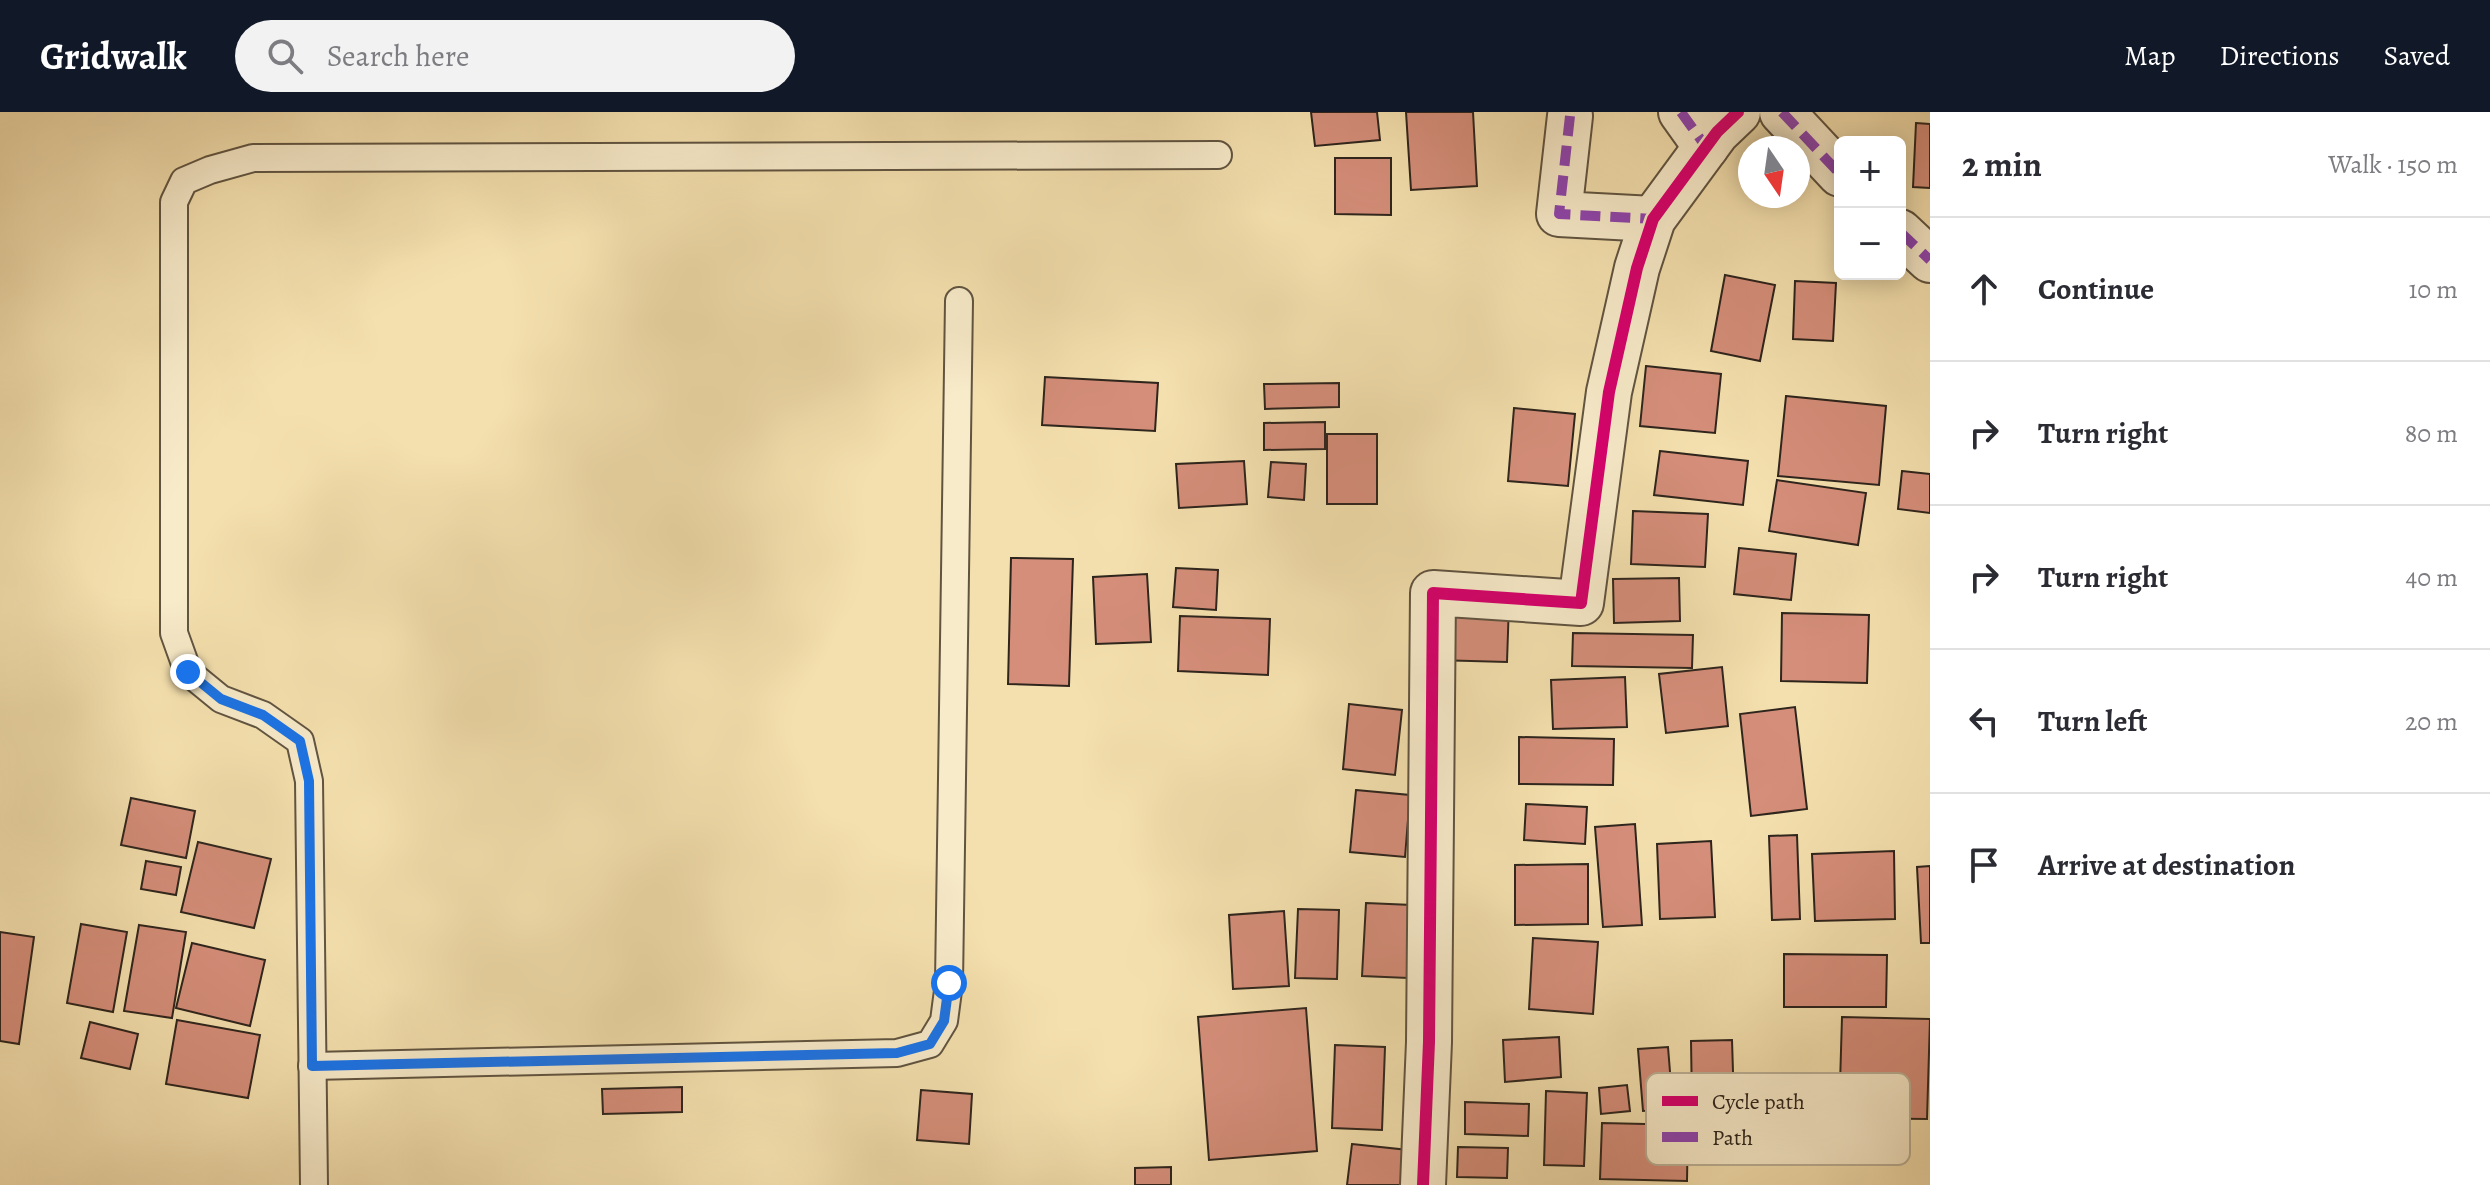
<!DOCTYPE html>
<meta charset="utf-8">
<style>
body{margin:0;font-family:Alegreya,serif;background:#f2f2f3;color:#2b2b33}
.controls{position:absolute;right:24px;top:24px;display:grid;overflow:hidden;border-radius:12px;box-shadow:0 4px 20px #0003}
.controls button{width:72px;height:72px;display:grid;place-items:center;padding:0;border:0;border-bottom:2px solid #e1e1e2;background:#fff;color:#2b2b33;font:40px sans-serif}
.compass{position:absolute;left:1738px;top:24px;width:72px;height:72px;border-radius:50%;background:#fff;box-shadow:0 4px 20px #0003;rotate:167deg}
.stop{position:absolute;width:24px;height:24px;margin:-18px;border:6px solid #1a73e8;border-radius:50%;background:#fff}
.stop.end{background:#1a73e8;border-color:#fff;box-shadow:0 2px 8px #0008}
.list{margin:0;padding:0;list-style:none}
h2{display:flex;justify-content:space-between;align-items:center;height:104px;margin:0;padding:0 32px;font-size:34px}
h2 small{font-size:26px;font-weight:400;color:#7c7c81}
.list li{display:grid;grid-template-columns:52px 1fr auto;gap:24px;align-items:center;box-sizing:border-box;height:144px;padding:0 32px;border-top:2px solid #e1e1e2}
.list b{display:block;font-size:30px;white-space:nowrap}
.list em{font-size:26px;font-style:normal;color:#7c7c81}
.icon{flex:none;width:44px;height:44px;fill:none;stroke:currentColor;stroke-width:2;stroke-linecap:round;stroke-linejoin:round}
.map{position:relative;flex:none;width:1930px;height:1073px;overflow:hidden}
header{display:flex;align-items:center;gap:48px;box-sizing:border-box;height:112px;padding:0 40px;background:#111827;color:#fff}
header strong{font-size:38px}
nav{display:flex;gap:44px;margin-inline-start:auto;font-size:28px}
.search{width:560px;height:72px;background:#f2f2f3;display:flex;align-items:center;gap:20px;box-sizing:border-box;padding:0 28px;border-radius:44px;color:#7c7c81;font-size:30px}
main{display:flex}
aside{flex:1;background:#fff}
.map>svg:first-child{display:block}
.building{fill:#d58e7a;stroke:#2e251d;stroke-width:2}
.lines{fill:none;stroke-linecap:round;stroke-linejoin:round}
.service-casing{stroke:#605441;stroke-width:30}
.minor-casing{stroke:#605441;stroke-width:48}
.service{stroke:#f8ebca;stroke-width:26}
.minor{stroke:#f8ebca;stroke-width:44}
.quiet{stroke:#8e44ad;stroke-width:10;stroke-dasharray:20 10;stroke-linecap:butt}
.cycleway-casing{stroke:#f8ebca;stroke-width:17}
.cycleway{stroke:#d6006c;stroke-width:12}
.route{stroke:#1a73e8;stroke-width:10}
.key{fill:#f8ebca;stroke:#bbb096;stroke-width:2}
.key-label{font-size:22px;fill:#2e251d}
</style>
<header>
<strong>Gridwalk</strong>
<div class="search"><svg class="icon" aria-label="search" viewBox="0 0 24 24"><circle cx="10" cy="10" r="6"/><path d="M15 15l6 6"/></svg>Search here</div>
<nav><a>Map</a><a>Directions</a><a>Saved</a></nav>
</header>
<main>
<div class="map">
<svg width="1930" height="1073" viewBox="0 0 1930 1073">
<rect width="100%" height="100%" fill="#f4e0ae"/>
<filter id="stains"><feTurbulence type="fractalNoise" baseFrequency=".0025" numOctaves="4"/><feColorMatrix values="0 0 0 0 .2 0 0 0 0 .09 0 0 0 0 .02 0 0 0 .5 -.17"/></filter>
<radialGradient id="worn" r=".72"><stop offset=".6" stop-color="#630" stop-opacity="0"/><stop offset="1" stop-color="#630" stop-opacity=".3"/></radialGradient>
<!-- building -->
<g class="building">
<polygon points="1311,0 1377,0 1380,28 1315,34"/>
<polygon points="1406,0 1473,0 1477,74 1411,78"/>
<polygon points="1916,11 1930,12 1930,76 1913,75"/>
<polygon points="1335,46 1391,46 1391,103 1335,102"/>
<polygon points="1725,163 1775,173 1760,249 1711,239"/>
<polygon points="1795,169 1836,171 1833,229 1793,227"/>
<polygon points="1646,254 1721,262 1715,321 1640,314"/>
<polygon points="1045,265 1158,271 1155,319 1042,313"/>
<polygon points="1339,271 1339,295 1265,297 1264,272"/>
<polygon points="1786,284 1886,294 1879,373 1778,364"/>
<polygon points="1514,296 1575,302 1568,374 1508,369"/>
<polygon points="1325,310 1325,337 1264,338 1264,311"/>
<rect x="1327" y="322" width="50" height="70"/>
<polygon points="1660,339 1748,349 1743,393 1654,383"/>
<polygon points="1244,349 1247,392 1179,396 1176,352"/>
<polygon points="1271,350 1306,352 1304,388 1268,385"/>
<polygon points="1902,359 1930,362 1930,401 1898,397"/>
<polygon points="1777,368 1866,381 1858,433 1769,419"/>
<polygon points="1633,399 1708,402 1705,455 1631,452"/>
<polygon points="1739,436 1796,442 1791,488 1734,482"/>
<polygon points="1011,446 1073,447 1069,574 1008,572"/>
<polygon points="1176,456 1218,458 1216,498 1173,495"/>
<polygon points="1147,462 1151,530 1096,532 1093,465"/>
<polygon points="1679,466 1680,509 1614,511 1613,467"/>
<polygon points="1436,490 1509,491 1507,550 1435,548"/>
<polygon points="1782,501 1869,503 1867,571 1781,569"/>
<polygon points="1180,504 1270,507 1268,563 1178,559"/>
<polygon points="1573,521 1693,523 1692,556 1572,554"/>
<polygon points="1722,555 1728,614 1666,621 1659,562"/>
<polygon points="1625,565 1627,615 1553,617 1551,568"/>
<polygon points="1349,592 1402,598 1395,663 1343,657"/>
<polygon points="1795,595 1807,697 1751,704 1740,602"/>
<polygon points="1519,625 1614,627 1613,673 1519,672"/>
<polygon points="1356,678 1410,683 1405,745 1350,740"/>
<polygon points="131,686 195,699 186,746 121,733"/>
<polygon points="1526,692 1587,695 1585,732 1524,728"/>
<polygon points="1635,712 1642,813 1603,815 1595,715"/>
<polygon points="1797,723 1800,807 1772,808 1769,724"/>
<polygon points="1711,729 1715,805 1660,807 1657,732"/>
<polygon points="198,730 271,747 254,816 181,800"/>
<polygon points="1894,739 1895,807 1815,809 1812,742"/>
<polygon points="146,749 181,755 176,783 141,777"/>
<polygon points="1588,752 1588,812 1515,813 1515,753"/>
<polygon points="1930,754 1930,831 1921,831 1917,755"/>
<polygon points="1366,791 1412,793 1408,866 1362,864"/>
<polygon points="1298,797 1339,798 1337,867 1295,866"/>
<polygon points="1284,799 1289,874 1233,877 1229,803"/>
<polygon points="81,812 127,820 113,900 67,891"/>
<polygon points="139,813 186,820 172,906 124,899"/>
<polygon points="0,820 34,825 19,932 0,929"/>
<polygon points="1533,826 1598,830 1593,902 1529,897"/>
<polygon points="192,831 265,848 250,914 176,896"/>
<polygon points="1784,842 1887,843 1886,895 1784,895"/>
<polygon points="1306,896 1317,1039 1209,1048 1198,905"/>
<polygon points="1842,905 1930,907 1927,1007 1839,1006"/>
<polygon points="177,908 260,923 248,986 166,972"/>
<polygon points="90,910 138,922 130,957 81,946"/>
<polygon points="1559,925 1561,965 1505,970 1503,928"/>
<polygon points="1732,928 1734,992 1692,993 1691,929"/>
<polygon points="1335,933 1385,935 1382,1018 1332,1016"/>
<polygon points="1668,935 1673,997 1643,999 1638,937"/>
<polygon points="1627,973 1630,999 1601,1002 1599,976"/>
<polygon points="682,975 682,1000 603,1002 602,977"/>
<polygon points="921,978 972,982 969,1032 917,1028"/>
<polygon points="1546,979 1587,981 1584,1054 1544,1053"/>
<polygon points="1465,990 1529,992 1528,1024 1465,1022"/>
<polygon points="1602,1011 1688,1013 1687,1069 1600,1067"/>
<polygon points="1352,1032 1408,1038 1404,1073 1347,1073"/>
<polygon points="1458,1035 1508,1036 1507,1066 1457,1065"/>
<polygon points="1171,1055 1171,1073 1135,1073 1135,1056"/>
</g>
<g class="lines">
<defs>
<g id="service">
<polyline points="312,954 897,941 930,932 944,909 949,871 959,189"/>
<polyline points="314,1073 309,669 300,629 263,603 221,587 188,560 174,521 174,90 184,69 210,58 253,46 1218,43"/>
</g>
<g id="minor">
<polyline points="1681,0 1706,35"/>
<polyline points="1782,0 1840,62"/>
<polyline points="1570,4 1559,102 1653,107"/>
<polyline points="1900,120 1930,148"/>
<polyline points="1423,1073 1429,930 1433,481 1581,491 1609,280 1637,156 1653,107 1717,20 1738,0"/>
</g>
</defs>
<!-- service casing -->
<use href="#service" class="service-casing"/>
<!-- minor casing -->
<use href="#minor" class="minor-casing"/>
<!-- service -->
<use href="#service" class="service"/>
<!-- minor -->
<use href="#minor" class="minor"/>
<!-- quiet -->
<g class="quiet">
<polyline points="1681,0 1706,35"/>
<polyline points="1782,0 1840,62"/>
<polyline points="1570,4 1559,102 1653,107"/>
<polyline points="1900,120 1930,148"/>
</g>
<defs>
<polyline id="cycleway" points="1423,1073 1429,930 1433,481 1581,491 1609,280 1637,156 1653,107 1717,20 1738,0"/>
</defs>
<!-- cycleway casing -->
<use href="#cycleway" class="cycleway-casing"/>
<!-- cycleway -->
<use href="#cycleway" class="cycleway"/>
</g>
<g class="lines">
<!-- route -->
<polyline class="route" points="188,560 221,587 263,603 300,629 309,669 312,954 897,941 930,932 944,909 949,871"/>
</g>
<!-- legend -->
<rect x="1646" y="961" width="264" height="92" rx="12" class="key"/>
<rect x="1662" y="984" width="36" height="10" fill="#d6006c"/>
<rect x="1662" y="1020" width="36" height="10" fill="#8e44ad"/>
<g class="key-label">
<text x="1712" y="997">Cycle path</text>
<text x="1712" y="1033">Path</text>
</g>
<rect width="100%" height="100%" filter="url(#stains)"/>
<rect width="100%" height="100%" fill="url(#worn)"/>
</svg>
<div class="controls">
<button>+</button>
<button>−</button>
</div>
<svg class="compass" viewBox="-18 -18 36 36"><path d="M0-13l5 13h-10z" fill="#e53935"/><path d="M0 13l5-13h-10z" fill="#7c7c81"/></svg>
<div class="stop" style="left:949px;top:871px"></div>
<div class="stop end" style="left:188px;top:560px"></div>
</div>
<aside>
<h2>2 min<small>Walk · 150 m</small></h2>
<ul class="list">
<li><svg class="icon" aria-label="ahead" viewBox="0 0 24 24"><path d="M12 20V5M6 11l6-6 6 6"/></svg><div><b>Continue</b></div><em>10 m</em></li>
<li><svg class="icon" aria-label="right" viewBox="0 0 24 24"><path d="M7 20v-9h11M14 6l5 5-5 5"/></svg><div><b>Turn right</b></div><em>80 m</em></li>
<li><svg class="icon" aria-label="right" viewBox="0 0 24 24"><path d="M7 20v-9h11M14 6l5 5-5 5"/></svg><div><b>Turn right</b></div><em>40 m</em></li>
<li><svg class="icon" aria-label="left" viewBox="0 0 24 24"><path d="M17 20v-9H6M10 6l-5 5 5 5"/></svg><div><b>Turn left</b></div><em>20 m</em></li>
<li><svg class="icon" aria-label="arrive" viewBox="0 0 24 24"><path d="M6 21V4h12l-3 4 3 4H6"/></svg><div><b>Arrive at destination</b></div></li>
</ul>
</aside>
</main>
